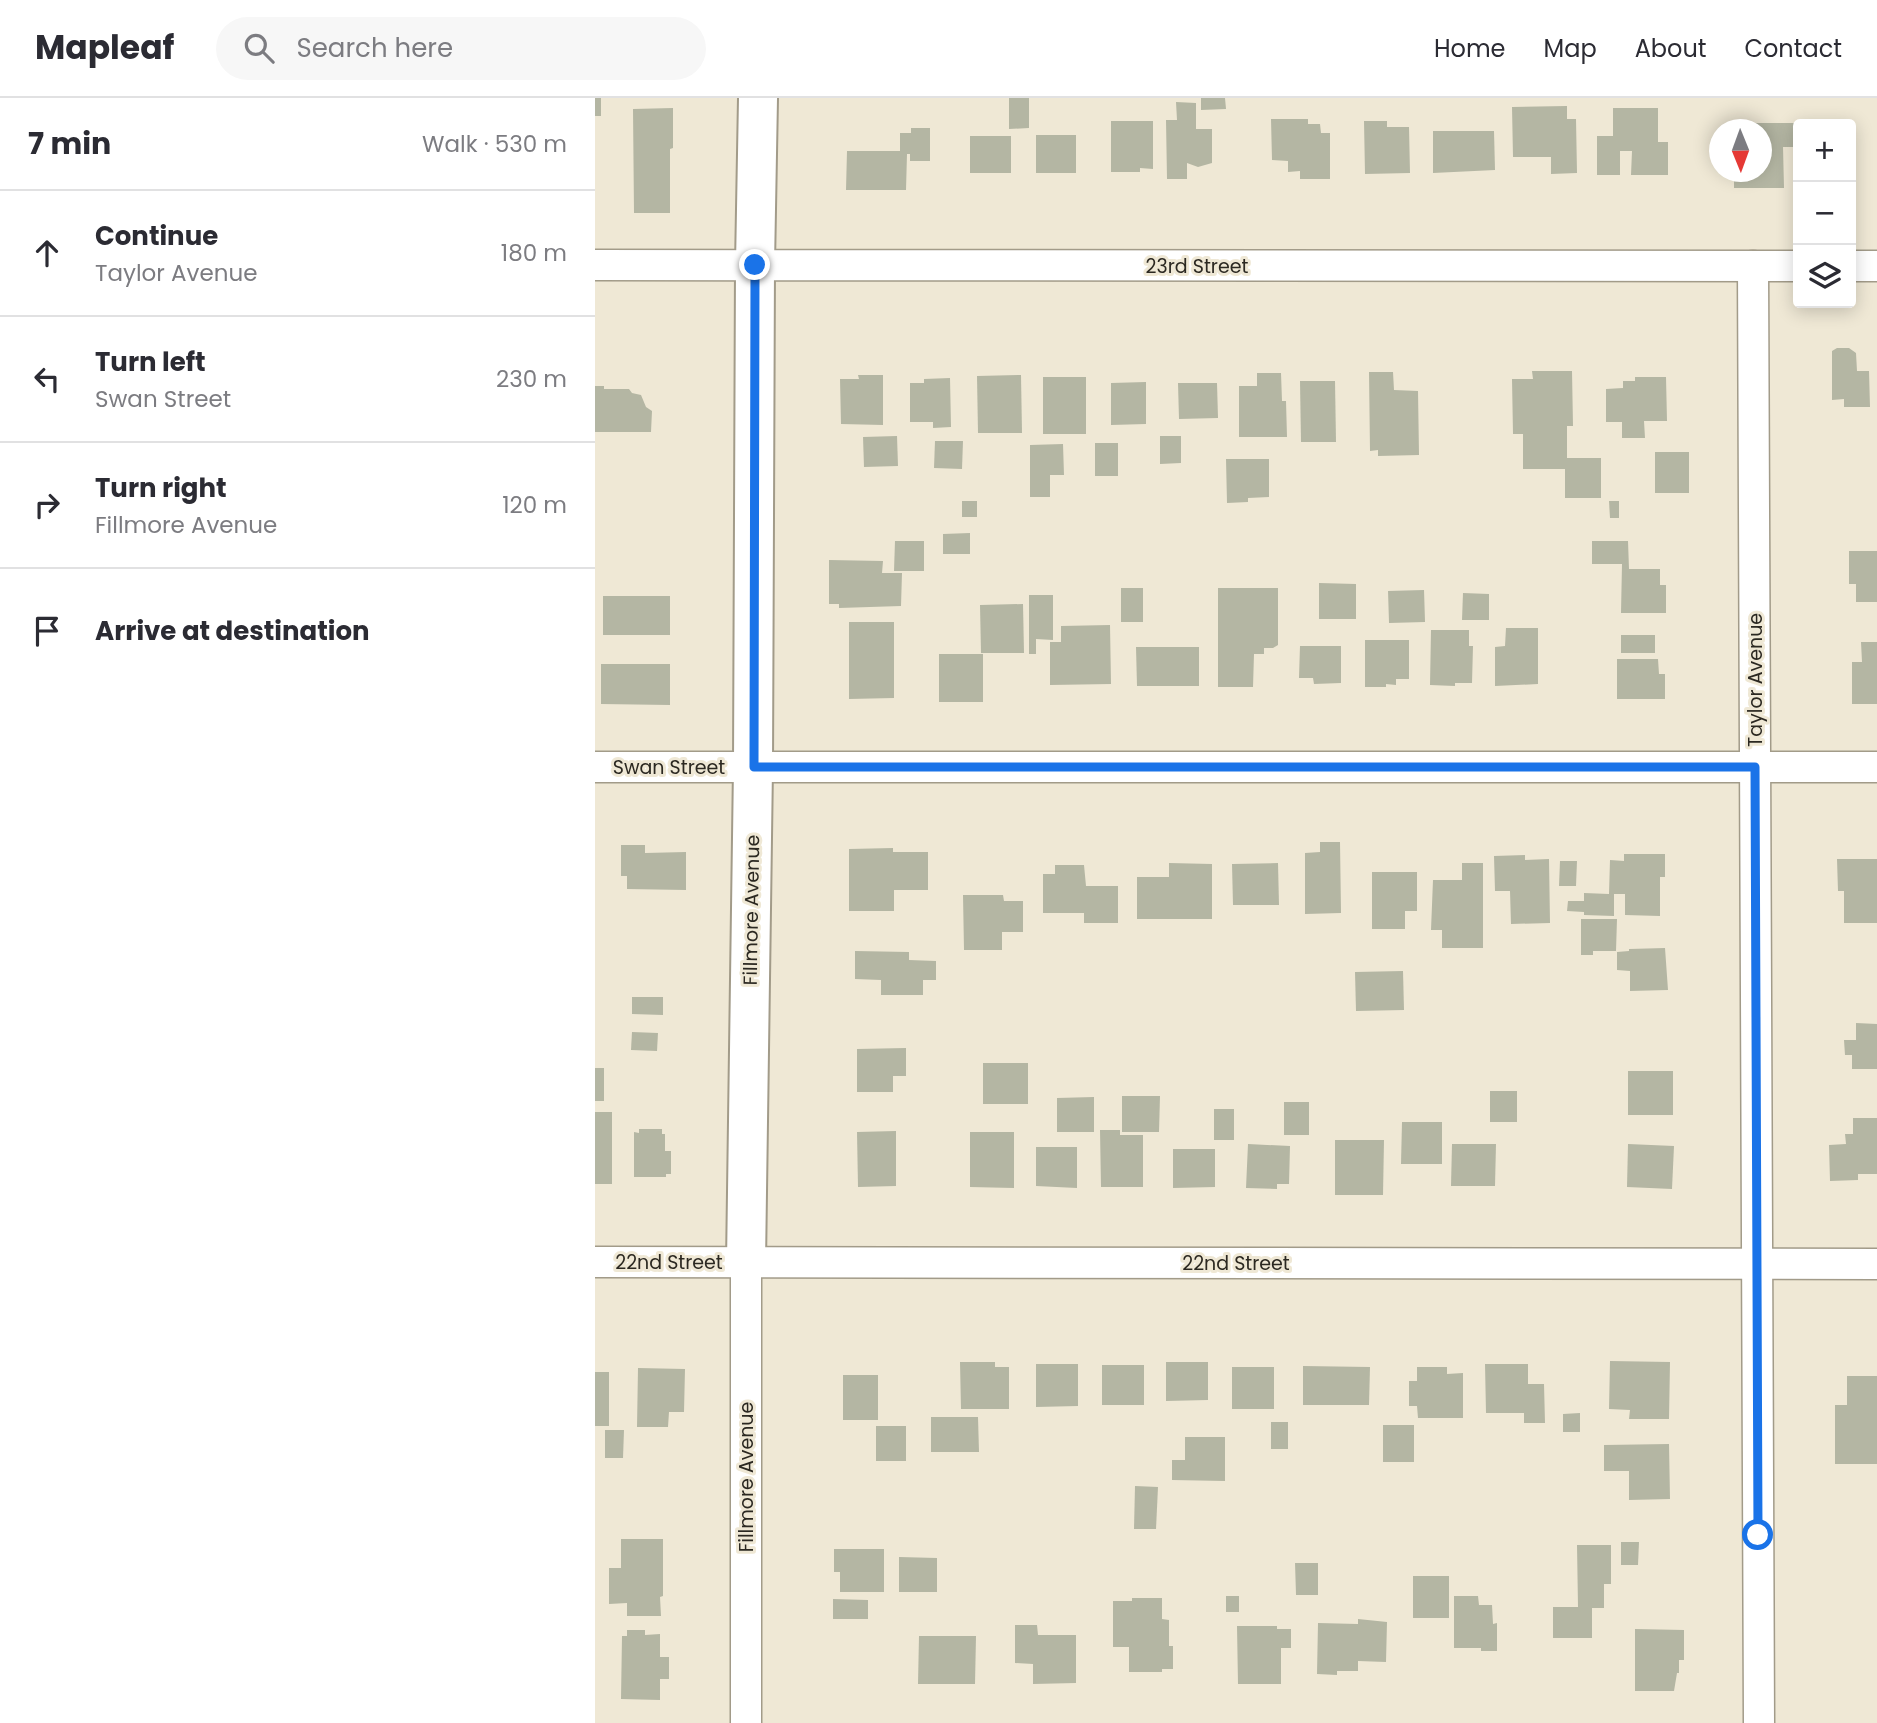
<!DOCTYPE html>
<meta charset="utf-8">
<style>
body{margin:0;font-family:Poppins,sans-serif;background:#f7f7f7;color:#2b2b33}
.controls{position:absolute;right:21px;top:21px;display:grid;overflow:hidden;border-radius:7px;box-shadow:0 4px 18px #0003}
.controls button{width:63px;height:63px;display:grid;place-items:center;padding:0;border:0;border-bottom:2px solid #e1e1e2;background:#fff;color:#2b2b33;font:35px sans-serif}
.compass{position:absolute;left:1114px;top:21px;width:63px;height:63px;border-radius:50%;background:#fff;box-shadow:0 4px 18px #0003;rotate:179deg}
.stop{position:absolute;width:21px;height:21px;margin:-16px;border:5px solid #1a73e8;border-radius:50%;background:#fff}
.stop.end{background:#1a73e8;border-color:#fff;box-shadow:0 2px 7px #0008}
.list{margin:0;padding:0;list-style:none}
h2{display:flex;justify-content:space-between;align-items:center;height:91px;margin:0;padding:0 28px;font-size:30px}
h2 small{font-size:23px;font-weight:400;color:#7c7c81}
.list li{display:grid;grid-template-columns:46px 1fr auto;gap:21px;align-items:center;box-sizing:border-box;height:126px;padding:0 28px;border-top:2px solid #e1e1e2}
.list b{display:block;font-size:26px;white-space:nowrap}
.list p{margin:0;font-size:23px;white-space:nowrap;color:#7c7c81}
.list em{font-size:23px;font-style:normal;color:#7c7c81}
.icon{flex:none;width:38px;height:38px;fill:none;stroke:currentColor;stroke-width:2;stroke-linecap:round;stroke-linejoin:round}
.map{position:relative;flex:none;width:1282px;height:1625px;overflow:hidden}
header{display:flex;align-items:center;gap:42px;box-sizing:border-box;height:98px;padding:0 35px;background:#fff;border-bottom:2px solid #e1e1e2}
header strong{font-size:33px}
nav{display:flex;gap:38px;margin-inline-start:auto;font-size:24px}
.search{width:490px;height:63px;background:#f7f7f7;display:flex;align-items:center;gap:18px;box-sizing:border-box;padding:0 24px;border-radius:38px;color:#7c7c81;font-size:26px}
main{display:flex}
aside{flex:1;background:#fff}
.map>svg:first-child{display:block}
.building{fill:#b4b6a3}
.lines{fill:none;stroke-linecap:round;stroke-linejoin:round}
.street-casing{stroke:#a29b89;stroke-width:33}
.secondary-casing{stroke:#a29b89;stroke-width:42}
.street{stroke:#fff;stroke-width:30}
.secondary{stroke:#fff;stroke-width:38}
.route{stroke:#1a73e8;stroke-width:9}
.labels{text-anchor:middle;stroke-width:6;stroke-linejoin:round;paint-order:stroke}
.street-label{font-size:19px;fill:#2b2821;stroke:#efe8d5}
</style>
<header>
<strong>Mapleaf</strong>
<div class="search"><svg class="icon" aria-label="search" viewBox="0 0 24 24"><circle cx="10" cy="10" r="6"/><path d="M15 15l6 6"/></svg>Search here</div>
<nav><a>Home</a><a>Map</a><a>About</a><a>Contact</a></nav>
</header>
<main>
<aside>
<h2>7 min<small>Walk · 530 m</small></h2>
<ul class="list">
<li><svg class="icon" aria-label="ahead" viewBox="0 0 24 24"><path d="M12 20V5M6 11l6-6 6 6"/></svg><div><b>Continue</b><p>Taylor Avenue</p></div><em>180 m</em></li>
<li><svg class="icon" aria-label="left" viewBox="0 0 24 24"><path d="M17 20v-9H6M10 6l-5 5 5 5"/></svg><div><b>Turn left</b><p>Swan Street</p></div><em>230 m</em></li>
<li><svg class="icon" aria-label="right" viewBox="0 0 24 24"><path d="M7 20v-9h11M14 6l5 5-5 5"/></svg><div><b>Turn right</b><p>Fillmore Avenue</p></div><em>120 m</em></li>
<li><svg class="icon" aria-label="arrive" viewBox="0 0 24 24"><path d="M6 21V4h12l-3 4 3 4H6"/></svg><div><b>Arrive at destination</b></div></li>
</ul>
</aside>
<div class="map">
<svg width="1282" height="1625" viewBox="0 0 1282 1625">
<rect width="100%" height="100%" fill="#efe8d5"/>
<!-- building -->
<g class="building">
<rect x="0" y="0" width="6" height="18"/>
<polygon points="414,0 434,0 434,30 414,31"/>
<polygon points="606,0 630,0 631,11 606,12"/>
<polygon points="581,4 601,5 601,31 617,31 617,65 603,69 592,65 592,81 572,81 571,22 582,22"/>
<polygon points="972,8 972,21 981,21 982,75 956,76 956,59 918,59 917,9"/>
<polygon points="78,10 78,50 75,51 75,115 39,115 38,11"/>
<polygon points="1018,10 1063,10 1063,44 1073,44 1073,77 1036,77 1037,53 1025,53 1025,77 1002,77 1002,38 1018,38"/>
<polygon points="676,21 713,21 713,26 725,26 726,35 735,35 735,81 705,81 705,73 693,74 693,63 677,62"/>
<polygon points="516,23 558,23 558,71 545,70 545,74 516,74"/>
<polygon points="769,23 792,23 792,29 814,29 815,75 770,76"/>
<polygon points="1139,25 1203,25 1203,49 1188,49 1189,90 1139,90 1139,74 1167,74 1167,32 1139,32"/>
<polygon points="316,30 335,30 335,63 315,63 315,56 312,56 311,92 251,92 252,53 305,53 305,35 316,35"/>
<polygon points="838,33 899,33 900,72 838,75"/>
<rect x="441" y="37" width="40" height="38"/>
<rect x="375" y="38" width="41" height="37"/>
<polygon points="1242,250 1254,250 1261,255 1262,273 1274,273 1275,309 1249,309 1249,301 1237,302 1237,253"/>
<polygon points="937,273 977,273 978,328 972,328 972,360 1006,360 1006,400 970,400 970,371 928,371 928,336 918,336 917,281 938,281"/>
<polygon points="774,274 798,274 799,292 823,293 824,357 783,358 783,352 775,353"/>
<polygon points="662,275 686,275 687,303 691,303 692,339 644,339 644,288 662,288"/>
<polygon points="263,277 288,277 288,327 246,326 245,281 264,281"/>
<polygon points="426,277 427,335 383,335 382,278"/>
<rect x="448" y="279" width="43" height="57"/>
<polygon points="1040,279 1071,279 1072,323 1049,323 1050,340 1027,340 1027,324 1011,324 1011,291 1028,290 1028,283 1040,283"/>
<polygon points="355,280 356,329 338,330 338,324 315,324 315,285 329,285 329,281"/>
<polygon points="705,283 740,283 741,344 706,344"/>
<polygon points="551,284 551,326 516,327 516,285"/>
<polygon points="583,285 622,285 623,320 584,321"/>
<polygon points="0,288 9,288 9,291 34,291 37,295 46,297 51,309 57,313 56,334 0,334"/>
<polygon points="302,338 303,368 269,369 268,339"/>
<polygon points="565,338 586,338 586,365 565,366"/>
<polygon points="340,343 368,343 367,371 339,370"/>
<rect x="500" y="345" width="23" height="33"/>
<polygon points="468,346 469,377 455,377 455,399 435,399 435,347"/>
<rect x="1060" y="354" width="34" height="41"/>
<polygon points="631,361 674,361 674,399 653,400 653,404 632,405"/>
<rect x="367" y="403" width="15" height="16"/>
<polygon points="1014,403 1024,403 1024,420 1015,420"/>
<polygon points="375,435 375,456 348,456 348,436"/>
<polygon points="300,443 329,443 329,473 299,473"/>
<polygon points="997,443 1033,443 1034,471 1065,471 1065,487 1071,487 1071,515 1026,515 1027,466 997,466"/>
<polygon points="1254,453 1282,453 1282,504 1261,504 1261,486 1254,486"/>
<polygon points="234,462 288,463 287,475 307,475 306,508 244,510 244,506 234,506"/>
<polygon points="724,485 761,486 761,521 724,521"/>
<rect x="526" y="490" width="22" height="34"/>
<polygon points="623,490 683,490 683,547 678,550 669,550 669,556 659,556 658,589 623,589"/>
<polygon points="829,492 830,524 794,525 793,493"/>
<polygon points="868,495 894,496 894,522 867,522"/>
<polygon points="434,497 458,497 458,542 441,541 441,556 434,556"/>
<rect x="8" y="498" width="67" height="39"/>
<polygon points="428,506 429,555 386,555 385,507"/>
<polygon points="254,524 299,524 299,600 254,601"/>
<polygon points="515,527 516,586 455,587 455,544 466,544 466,528"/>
<polygon points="911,530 943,530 943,586 900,588 900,549 910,548"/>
<polygon points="836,532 874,532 874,548 878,548 877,585 860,585 860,588 835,587"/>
<rect x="1026" y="537" width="34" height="18"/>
<polygon points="770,542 814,542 814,581 801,581 801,587 791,586 791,589 770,589"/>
<polygon points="1266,544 1282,544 1282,606 1257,606 1257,564 1267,564"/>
<polygon points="705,548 746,548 746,585 719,586 718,580 704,580"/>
<polygon points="541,549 604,549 604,588 542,588"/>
<rect x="344" y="556" width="44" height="48"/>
<polygon points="1022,561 1063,561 1064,576 1070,576 1070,601 1022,601"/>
<polygon points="6,566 75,566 75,607 6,606"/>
<polygon points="725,744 745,744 746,815 710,816 710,755 725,754"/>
<polygon points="26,747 50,747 50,755 91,754 91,792 32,791 32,778 26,778"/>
<polygon points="298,750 298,754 333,754 333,792 299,792 299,813 254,813 254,751"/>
<polygon points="1029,756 1070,756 1070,779 1065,779 1065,818 1030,817 1030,796 1019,796 1019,818 989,817 989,814 972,813 973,803 989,803 989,795 1014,796 1015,762 1029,763"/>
<polygon points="930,757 930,762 954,761 955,825 916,826 915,793 900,793 899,758"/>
<polygon points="1242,761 1282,761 1282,825 1249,825 1249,793 1243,793"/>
<polygon points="965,763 982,763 981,788 964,788"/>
<polygon points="574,765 617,766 617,821 542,821 542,779 574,779"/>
<polygon points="683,765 684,807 638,807 637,766"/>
<polygon points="867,765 888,765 888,850 847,850 847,832 836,832 838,782 867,782"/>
<polygon points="460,767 489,767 491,788 523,788 523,825 489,825 489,815 448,815 448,776 460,776"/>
<polygon points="777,774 822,774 822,813 810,813 810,831 777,831"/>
<polygon points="368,797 408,797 409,803 428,803 428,834 407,834 407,852 369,852"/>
<polygon points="986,821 1022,821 1021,853 998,853 998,857 986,857"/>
<polygon points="1070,850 1073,892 1035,893 1035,873 1022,872 1022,854 1034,853 1034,851"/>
<polygon points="260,853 314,854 314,862 341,863 341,882 328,882 328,897 286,897 286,882 260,881"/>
<polygon points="808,873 809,912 761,913 760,874"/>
<polygon points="37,899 68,899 68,917 37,916"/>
<polygon points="1261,925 1282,926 1282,971 1257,971 1257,957 1250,957 1249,942 1261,942"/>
<polygon points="37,934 63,935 62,953 36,952"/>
<polygon points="311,950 311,978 298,978 298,994 262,994 262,951"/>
<rect x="388" y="965" width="45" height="41"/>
<rect x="0" y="970" width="9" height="33"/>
<rect x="1033" y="973" width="45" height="44"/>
<rect x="895" y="993" width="27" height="31"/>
<polygon points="527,998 565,998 564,1034 527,1034"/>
<polygon points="499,999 499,1034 462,1034 462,1000"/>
<rect x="689" y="1004" width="25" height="33"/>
<rect x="619" y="1011" width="20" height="31"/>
<rect x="0" y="1014" width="17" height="72"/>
<polygon points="1258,1020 1282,1020 1282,1076 1263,1076 1263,1082 1235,1083 1234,1047 1251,1046 1250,1036 1258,1036"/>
<polygon points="807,1024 847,1024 847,1066 806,1066"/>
<polygon points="44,1031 67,1031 67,1036 70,1036 70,1053 76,1053 76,1076 71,1076 71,1079 39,1079 39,1034 44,1035"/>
<polygon points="505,1032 525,1032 525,1037 548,1037 548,1089 506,1089"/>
<polygon points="301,1033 301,1088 263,1089 262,1034"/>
<polygon points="375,1034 419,1034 419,1090 375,1089"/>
<polygon points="740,1042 789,1042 788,1097 740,1097"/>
<polygon points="653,1046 695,1048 694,1086 682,1086 682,1091 651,1090"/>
<polygon points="857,1046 901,1046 900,1088 856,1088"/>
<polygon points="1033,1046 1079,1048 1077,1091 1032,1089"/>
<polygon points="441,1049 482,1049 482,1090 441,1088"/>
<polygon points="578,1051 620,1051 620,1089 578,1090"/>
<polygon points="1015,1263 1075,1264 1074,1321 1034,1321 1035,1312 1014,1311"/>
<polygon points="365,1264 400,1264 400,1269 414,1269 414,1311 366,1311"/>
<polygon points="571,1264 613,1264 613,1302 571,1303"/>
<polygon points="441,1266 483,1266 483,1308 441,1309"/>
<polygon points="890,1266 933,1266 933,1286 949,1286 950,1325 929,1325 929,1315 891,1315"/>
<rect x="507" y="1267" width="42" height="40"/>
<polygon points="708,1268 775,1269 774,1307 708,1307"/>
<rect x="637" y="1269" width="42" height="42"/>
<polygon points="822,1269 852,1269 852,1276 868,1275 868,1320 823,1320 822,1308 814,1308 814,1283 822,1283"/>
<polygon points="43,1270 90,1271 89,1314 74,1314 73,1329 42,1329"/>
<rect x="0" y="1274" width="14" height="54"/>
<rect x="248" y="1277" width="35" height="45"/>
<polygon points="1252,1278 1282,1278 1282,1366 1240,1366 1240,1307 1252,1307"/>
<polygon points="985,1315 985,1334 968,1334 968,1316"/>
<polygon points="336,1319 383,1319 384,1354 336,1354"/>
<rect x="676" y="1324" width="17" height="27"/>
<rect x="788" y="1327" width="31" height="37"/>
<rect x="281" y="1328" width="30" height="35"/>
<polygon points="10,1332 29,1332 28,1360 10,1360"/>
<polygon points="590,1339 630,1339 630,1383 577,1382 577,1362 590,1362"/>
<polygon points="1074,1346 1075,1401 1034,1402 1034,1373 1009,1373 1009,1347"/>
<polygon points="540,1388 563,1389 561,1431 539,1431"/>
<polygon points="26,1441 68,1441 68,1498 65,1499 66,1518 32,1518 32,1505 14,1506 14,1470 26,1470"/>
<polygon points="1026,1444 1044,1444 1043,1467 1026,1467"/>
<polygon points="982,1447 1016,1447 1016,1486 1009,1486 1009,1510 997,1510 997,1540 958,1540 958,1509 983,1509"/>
<polygon points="239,1451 289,1451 289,1494 245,1494 245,1474 239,1474"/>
<polygon points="304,1459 342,1460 342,1494 304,1494"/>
<polygon points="700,1465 723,1465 723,1497 701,1497"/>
<rect x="818" y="1478" width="36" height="42"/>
<rect x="631" y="1498" width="13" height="16"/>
<polygon points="859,1498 883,1498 884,1507 897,1507 898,1526 902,1525 902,1553 886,1553 886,1550 859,1550"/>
<polygon points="537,1500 567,1500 567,1521 574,1522 574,1548 578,1548 578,1571 567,1571 567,1574 534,1574 534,1549 518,1549 518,1503 537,1503"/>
<polygon points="238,1501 273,1502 273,1521 238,1521"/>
<polygon points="763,1521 792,1524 791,1564 763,1563 763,1573 742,1573 742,1577 722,1576 723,1525 763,1526"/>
<polygon points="420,1527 442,1527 443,1537 481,1537 481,1585 438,1586 438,1566 420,1565"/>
<polygon points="642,1528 682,1528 682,1531 696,1531 696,1550 686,1550 686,1586 643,1586"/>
<polygon points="1040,1531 1089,1532 1089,1562 1084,1562 1084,1575 1082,1575 1079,1593 1040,1593"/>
<polygon points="32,1532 50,1532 50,1537 65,1536 65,1559 74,1559 74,1581 65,1581 65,1602 26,1601 27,1538 32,1538"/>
<polygon points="324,1538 381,1538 380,1586 323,1586"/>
</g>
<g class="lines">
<defs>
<g id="street">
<polyline points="0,167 1203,168"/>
<polyline points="1158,168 1164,1625"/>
<polyline points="1256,168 1282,168"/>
<polyline points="0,669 1282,669"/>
<polyline points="0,1164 1282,1166"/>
<polyline points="151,1625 151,1165"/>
</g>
<polyline id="secondary" points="151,1165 158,669 160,167 163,0"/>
</defs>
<!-- street casing -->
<use href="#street" class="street-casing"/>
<!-- secondary casing -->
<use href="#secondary" class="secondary-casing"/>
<!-- street -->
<use href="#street" class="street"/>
<!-- secondary -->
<use href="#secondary" class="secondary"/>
</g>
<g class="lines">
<!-- route -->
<polyline class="route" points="160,167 159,669 1160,669 1163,1437"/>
</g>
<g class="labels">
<!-- street labels -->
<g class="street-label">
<text x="602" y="175">23rd Street</text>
<text transform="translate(1160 582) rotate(-90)" y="7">Taylor Avenue</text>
<text x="74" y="676">Swan Street</text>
<text transform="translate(156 812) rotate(-89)" y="7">Fillmore Avenue</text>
<text x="74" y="1171">22nd Street</text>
<text x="641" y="1172">22nd Street</text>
<text transform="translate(151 1379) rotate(-90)" y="7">Fillmore Avenue</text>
</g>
</g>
</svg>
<div class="controls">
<button>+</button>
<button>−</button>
<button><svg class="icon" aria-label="layers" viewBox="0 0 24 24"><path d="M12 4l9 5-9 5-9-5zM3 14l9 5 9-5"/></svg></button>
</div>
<svg class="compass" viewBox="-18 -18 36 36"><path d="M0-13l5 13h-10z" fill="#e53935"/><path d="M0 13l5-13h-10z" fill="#7c7c81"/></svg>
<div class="stop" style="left:1163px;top:1437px"></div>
<div class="stop end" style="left:160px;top:167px"></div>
</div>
</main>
